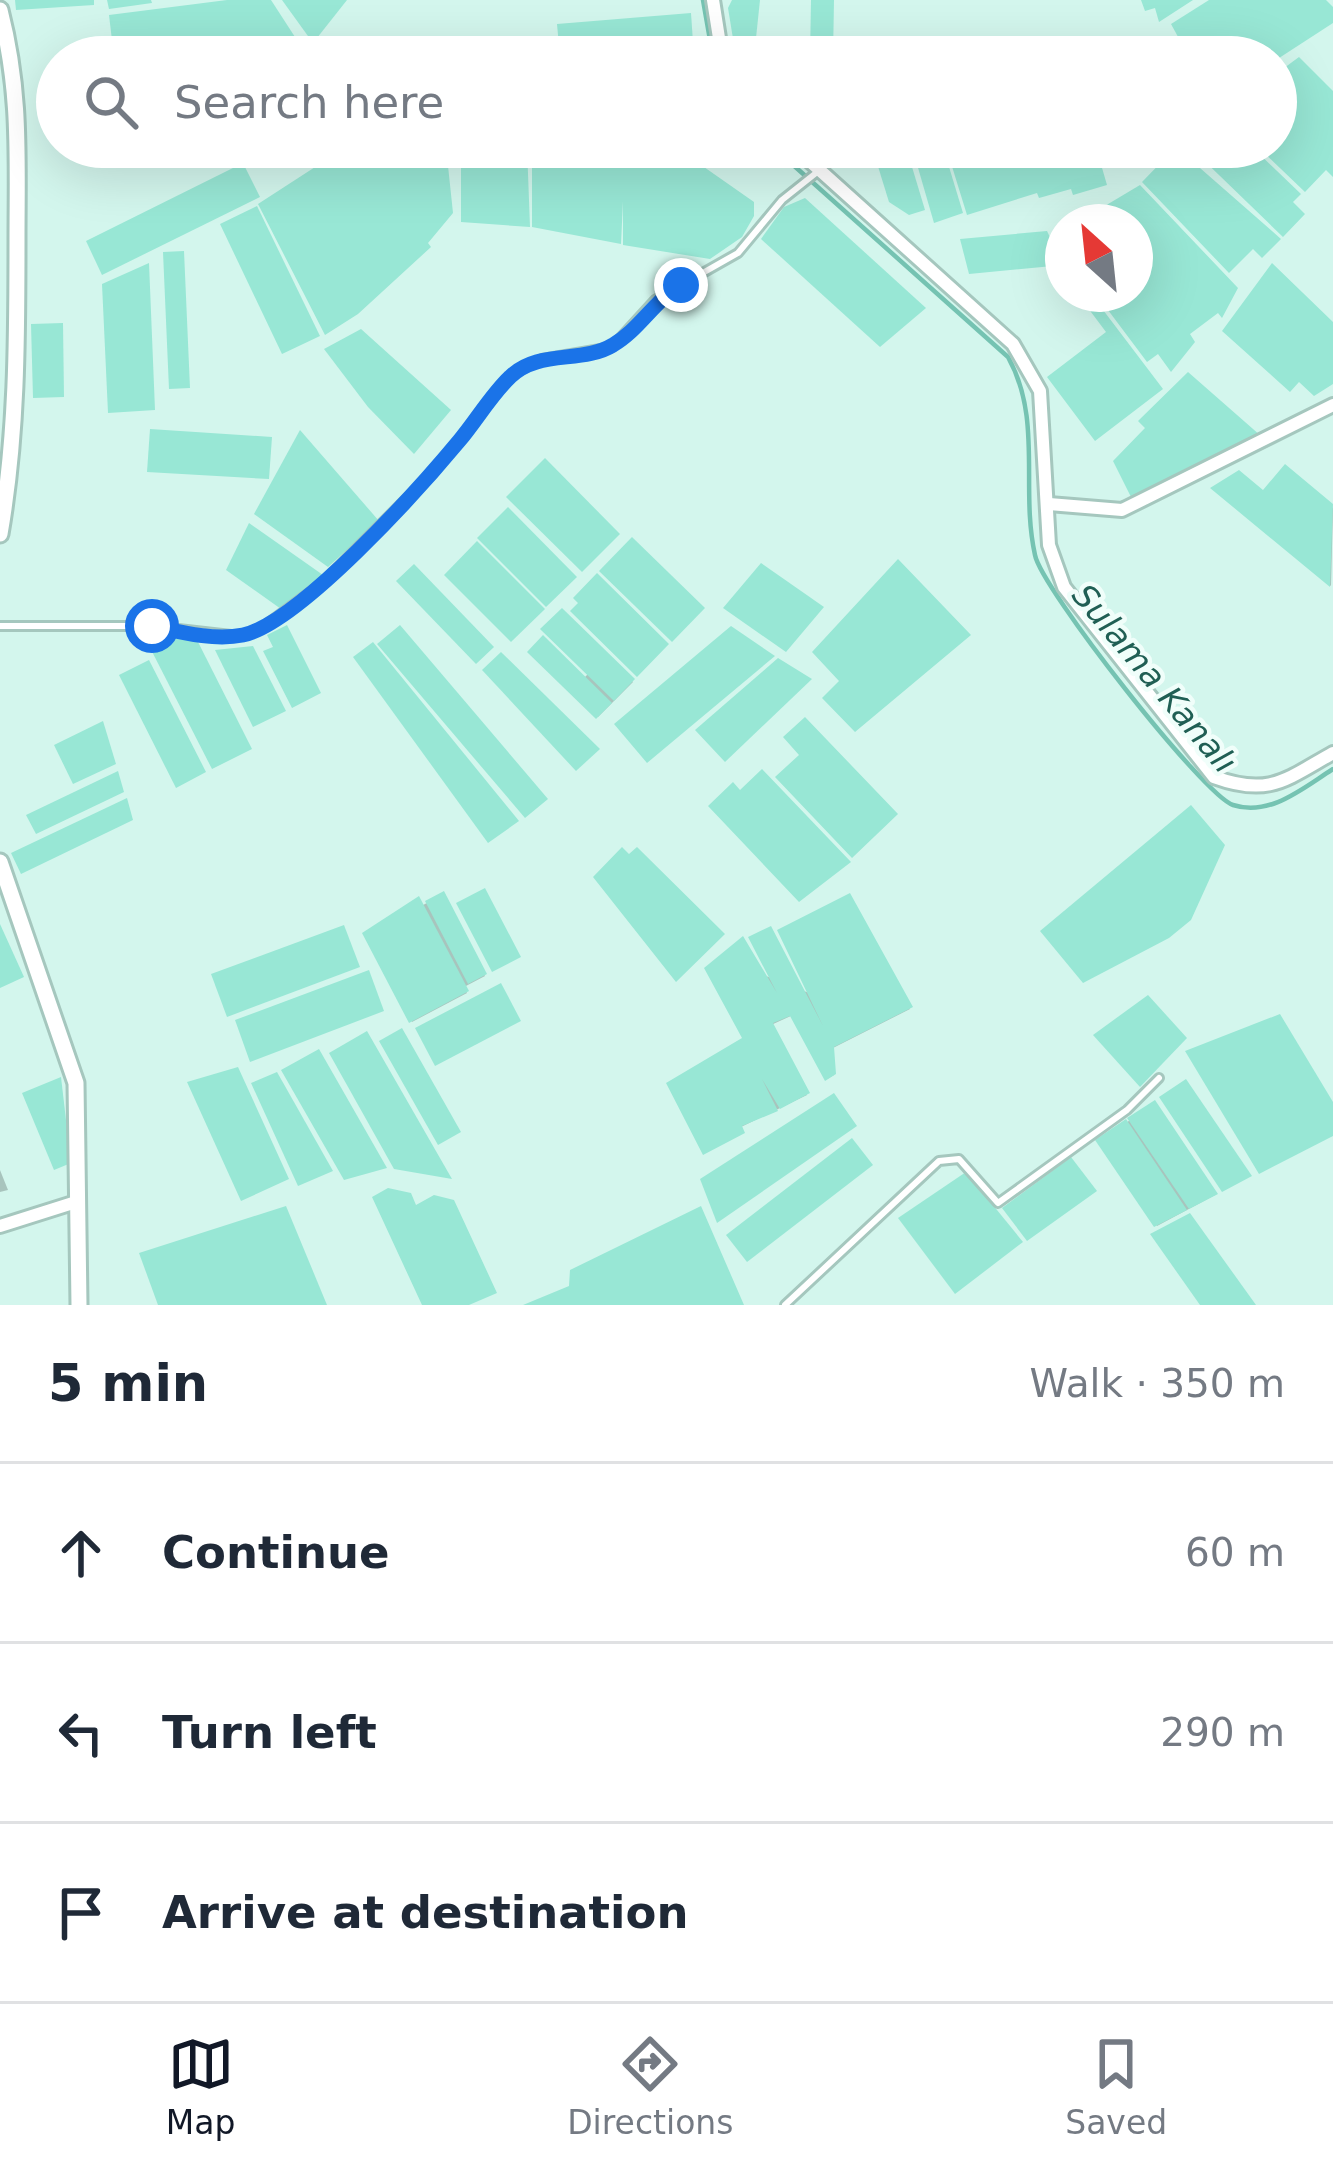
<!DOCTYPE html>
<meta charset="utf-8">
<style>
body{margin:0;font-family:"DejaVu Sans",sans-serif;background:#f6f6f7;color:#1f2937}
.compass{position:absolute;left:1045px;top:204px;width:108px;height:108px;border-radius:50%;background:#fff;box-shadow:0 12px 48px #0002;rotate:333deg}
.stop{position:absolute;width:36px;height:36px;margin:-27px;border:9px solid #1a73e8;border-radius:50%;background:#fff}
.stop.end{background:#1a73e8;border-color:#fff;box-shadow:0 3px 12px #0008}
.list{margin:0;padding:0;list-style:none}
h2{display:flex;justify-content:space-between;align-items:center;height:156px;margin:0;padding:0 48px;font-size:51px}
h2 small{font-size:39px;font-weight:400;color:#747a83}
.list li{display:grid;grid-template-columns:78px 1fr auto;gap:36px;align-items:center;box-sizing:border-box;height:180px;padding:0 48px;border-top:3px solid #e0e1e3}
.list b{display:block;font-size:45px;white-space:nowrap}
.list em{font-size:39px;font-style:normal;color:#747a83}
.icon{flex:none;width:66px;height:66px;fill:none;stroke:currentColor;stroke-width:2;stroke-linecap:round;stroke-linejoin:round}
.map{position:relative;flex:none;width:1333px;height:1305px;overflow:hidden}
.search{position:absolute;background:#fff;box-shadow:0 12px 48px #0002;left:36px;right:36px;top:36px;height:132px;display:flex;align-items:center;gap:30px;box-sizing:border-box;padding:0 42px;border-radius:66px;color:#747a83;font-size:45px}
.sheet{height:696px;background:#fff}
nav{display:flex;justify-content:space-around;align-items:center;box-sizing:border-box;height:168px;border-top:3px solid #e0e1e3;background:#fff;font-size:33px;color:#747a83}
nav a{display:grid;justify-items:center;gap:6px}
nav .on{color:#111827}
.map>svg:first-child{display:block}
.shadow{fill:#0003}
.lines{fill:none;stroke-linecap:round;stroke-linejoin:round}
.stream{stroke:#75c3b2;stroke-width:4.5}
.building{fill:#98e7d5}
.service-casing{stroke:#a5c7be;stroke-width:12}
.minor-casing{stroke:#a5c7be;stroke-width:18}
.tertiary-casing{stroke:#a5c7be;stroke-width:21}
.service{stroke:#fff;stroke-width:6}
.minor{stroke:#fff;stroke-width:12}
.tertiary{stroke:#fff;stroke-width:15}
.route{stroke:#1a73e8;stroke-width:15}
.labels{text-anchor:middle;stroke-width:9;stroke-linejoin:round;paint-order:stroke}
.water-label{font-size:33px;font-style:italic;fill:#205f54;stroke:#f0fefa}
</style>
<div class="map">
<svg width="1333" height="1305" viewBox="0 0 1333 1305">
<rect width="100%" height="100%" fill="#d3f6ed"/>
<!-- shadow -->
<g class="shadow">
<polygon points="267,0 291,38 117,57 112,18"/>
<polygon points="1285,468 1333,508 1331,586 1214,489 1263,494"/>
<polygon points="562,612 633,682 598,717 585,677 589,673"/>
<polygon points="443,895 485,976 464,987 467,993 412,1022 365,934"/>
<polygon points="849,897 910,1009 833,1048 834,1075 827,1079 793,1015 771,1025 807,1095 739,1128 706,1153 766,976 809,993"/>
<polygon points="1154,1104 1215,1195 1157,1226 1099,1141"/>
<polygon points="0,1170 8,1190 0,1192"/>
</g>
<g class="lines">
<!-- stream -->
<g class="stream">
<polyline points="703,0 713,57"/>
<path d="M773,147L1008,357C1043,420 1020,488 1035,555C1041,588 1204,796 1233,805C1270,817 1303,788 1333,769"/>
</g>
</g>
<!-- building -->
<g class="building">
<polygon points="15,0 94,0 94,5 16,10"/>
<polygon points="107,0 151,0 152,3 109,9"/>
<polygon points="227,0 271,0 295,37 114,57 109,15"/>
<polygon points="282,0 347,0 313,43"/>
<polygon points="732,0 760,0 754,57 736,57 728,8"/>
<polygon points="811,0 834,0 833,57 810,57"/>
<polygon points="1141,0 1193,0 1159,22 1155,8 1145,11"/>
<polygon points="1209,0 1326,0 1333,7 1333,23 1276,60 1189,57 1171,24"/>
<polygon points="691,13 694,57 560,57 557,24"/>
<polygon points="1065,48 1068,57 974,57 994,52"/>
<polygon points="1299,57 1333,91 1333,177 1326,170 1305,192 1258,147 1276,147 1276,74"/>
<polygon points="346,147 446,147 453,213 428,243 431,247 358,314 325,335 258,204"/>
<polygon points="461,147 527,147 530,227 461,222"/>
<polygon points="532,147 621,147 661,164 694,160 754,202 754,216 742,237 710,259 623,245 623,201 621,244 532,227"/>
<polygon points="872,147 906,147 925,210 909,215 889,202"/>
<polygon points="912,147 943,147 963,213 934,223"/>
<polygon points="946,147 1096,147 1107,185 1073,195 1071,189 1039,198 1037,193 967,215"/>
<polygon points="1176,147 1281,239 1262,258 1253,249 1229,273 1142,182"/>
<polygon points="1190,147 1252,147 1301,194 1293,202 1305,214 1283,237"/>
<polygon points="243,163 260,197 102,275 86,241"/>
<polygon points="1140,185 1238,288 1222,318 1218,313 1190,334 1195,342 1171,372 1158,354 1147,362 1096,294 1135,294 1135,222 1078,222"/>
<polygon points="805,198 926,308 880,347 761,239 784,207"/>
<polygon points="257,206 320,336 282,354 220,224"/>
<polygon points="1047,231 1063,265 969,274 960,239"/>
<polygon points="184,251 190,388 169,389 163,252"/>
<polygon points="149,263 155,410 108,413 102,284"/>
<polygon points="1272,263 1333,322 1333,384 1314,396 1299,382 1290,392 1222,331"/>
<polygon points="1097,302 1163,389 1095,441 1047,377 1106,332 1088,308"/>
<polygon points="63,323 64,397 33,398 31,324"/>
<polygon points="361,329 451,410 414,454 368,407 324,349"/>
<polygon points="1188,372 1261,436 1131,497 1113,461 1145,428 1138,421"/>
<polygon points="150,429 272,437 269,479 147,472"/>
<polygon points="300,430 379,521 328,567 254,514"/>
<polygon points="545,458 620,534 582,572 506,497"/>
<polygon points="1285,464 1333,504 1330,587 1210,488 1239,470 1263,490"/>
<polygon points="508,507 577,577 546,607 477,538"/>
<polygon points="249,523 323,575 281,609 226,570"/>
<polygon points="632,537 705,608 672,642 599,571"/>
<polygon points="477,541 545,609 511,642 444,575"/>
<polygon points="898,559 971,635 855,732 822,698 839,681 812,652"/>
<polygon points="761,563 824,607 786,652 723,608"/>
<polygon points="414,564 494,647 476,664 396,581"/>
<polygon points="597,573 669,644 637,677 570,611 578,603 573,598"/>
<polygon points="562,608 635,679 614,701 540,629"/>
<polygon points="287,625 321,693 292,708 263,651 273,647 267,635"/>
<polygon points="400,625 548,799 525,818 377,644"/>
<polygon points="731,626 775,656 647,763 614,724"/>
<polygon points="142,632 195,636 252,749 212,769"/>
<polygon points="543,635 612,703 596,719 527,652"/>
<polygon points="373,642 519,821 488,843 353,657"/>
<polygon points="253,646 286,711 253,727 215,650"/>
<polygon points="501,652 600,749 576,771 482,670"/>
<polygon points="778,658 812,679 725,762 695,730"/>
<polygon points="149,660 206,772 176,788 119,675"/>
<polygon points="805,717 898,814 852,858 775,777 799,755 783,737"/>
<polygon points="103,721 116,764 73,784 54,745"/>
<polygon points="762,769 851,862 799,902 708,806 733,782 740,790"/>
<polygon points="118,771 124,792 36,834 26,815"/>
<polygon points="127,798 133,820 21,874 11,853"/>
<polygon points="1191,805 1225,845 1191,920 1169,938 1083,983 1040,931"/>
<polygon points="622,847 629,854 637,847 725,934 676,982 593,877"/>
<polygon points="485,888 521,957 492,972 456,903"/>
<polygon points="444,891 487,974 468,984 425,901"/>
<polygon points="850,893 913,1007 834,1047 836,1074 825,1081 790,1016 773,1023 810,1093 780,1109 762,1079 778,1111 742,1126 745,1133 703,1155 666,1083 742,1038 704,968 743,936 777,993 748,937 771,926 823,1026 777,930"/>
<polygon points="419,896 469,991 409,1023 362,933"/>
<polygon points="0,924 24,977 0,988"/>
<polygon points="344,925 360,967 227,1017 211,974"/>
<polygon points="369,970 384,1011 250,1062 235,1020"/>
<polygon points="501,983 521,1021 435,1066 415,1028"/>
<polygon points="1148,995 1187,1038 1140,1087 1093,1035"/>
<polygon points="1280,1014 1333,1102 1333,1136 1259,1174 1185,1051"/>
<polygon points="402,1028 461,1132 438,1145 379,1041"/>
<polygon points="367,1031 452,1179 394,1169 329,1053"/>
<polygon points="319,1049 387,1168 344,1180 281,1070"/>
<polygon points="238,1067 289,1179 241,1201 187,1082"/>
<polygon points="277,1072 333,1171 298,1186 251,1083"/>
<polygon points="61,1077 71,1163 54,1170 22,1093"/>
<polygon points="1186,1079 1252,1176 1222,1192 1159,1097"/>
<polygon points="834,1093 857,1126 717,1223 700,1179"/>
<polygon points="1155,1100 1218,1194 1189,1209 1127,1118"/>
<polygon points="1126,1119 1187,1210 1154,1227 1095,1140"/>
<polygon points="852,1138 873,1165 747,1262 726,1235"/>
<polygon points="1071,1157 1097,1191 1027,1241 1002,1208"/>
<polygon points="966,1172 1023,1242 955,1294 898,1218"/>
<polygon points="388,1188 411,1193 416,1205 434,1195 454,1200 497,1293 469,1305 422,1305 372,1197"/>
<polygon points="286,1206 327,1305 158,1305 139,1253"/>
<polygon points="701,1206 744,1305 523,1305 569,1286 570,1270"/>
<polygon points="1190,1213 1256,1305 1200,1305 1150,1234"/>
</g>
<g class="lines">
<defs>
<g id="service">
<polyline points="0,626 152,626 240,636 259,630 322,583 437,468 511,375 542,359 612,347 655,300 738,253 782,200 821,169"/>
<polyline points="785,1305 939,1161 959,1159 998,1203 1127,1110 1159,1078"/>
</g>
<g id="minor">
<polyline points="713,0 722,57"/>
<path d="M794,147L1013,344L1040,391L1049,545L1064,587L1214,777C1269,797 1285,780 1333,753"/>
<polyline points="1049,504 1122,510 1333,405"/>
<polyline points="0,1226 76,1202"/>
</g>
<g id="tertiary">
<path d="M0,10C21,92 17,157 17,240C17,339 17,436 0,534"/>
<polyline points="0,862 76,1083 79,1305"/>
</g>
</defs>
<!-- service casing -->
<use href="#service" class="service-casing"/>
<!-- minor casing -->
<use href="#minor" class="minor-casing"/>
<!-- tertiary casing -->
<use href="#tertiary" class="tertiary-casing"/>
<!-- service -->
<use href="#service" class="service"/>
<!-- minor -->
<use href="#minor" class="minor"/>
<!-- tertiary -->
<use href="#tertiary" class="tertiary"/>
</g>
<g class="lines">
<!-- route -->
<path class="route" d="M152,626C180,632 214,641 243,635C299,623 420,488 459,441C476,421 491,395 510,377C538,349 582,364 613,345C639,330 654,301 681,285"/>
</g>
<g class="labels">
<!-- water labels -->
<g class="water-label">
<text transform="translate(1155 678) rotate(50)" y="12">Sulama Kanalı</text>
</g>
</g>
</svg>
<svg class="compass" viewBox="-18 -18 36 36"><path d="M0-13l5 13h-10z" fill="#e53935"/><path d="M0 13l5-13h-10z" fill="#747a83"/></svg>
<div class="stop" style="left:152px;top:626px"></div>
<div class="stop end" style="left:681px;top:285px"></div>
<div class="search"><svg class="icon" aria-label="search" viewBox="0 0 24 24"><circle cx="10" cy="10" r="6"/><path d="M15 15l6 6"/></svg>Search here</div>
</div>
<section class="sheet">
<h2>5 min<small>Walk · 350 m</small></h2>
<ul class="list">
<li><svg class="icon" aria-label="ahead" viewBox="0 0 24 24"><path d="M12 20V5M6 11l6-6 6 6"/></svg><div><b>Continue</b></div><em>60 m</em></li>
<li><svg class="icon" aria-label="left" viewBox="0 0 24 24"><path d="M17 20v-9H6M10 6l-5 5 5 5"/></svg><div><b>Turn left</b></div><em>290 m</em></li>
<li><svg class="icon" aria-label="arrive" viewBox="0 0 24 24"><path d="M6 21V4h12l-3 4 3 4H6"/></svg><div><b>Arrive at destination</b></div></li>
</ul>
</section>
<nav>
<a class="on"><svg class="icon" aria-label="map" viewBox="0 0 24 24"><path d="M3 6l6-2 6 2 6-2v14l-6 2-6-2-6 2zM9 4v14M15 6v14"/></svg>Map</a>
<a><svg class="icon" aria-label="directions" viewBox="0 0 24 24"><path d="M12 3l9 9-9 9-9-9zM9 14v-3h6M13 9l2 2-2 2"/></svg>Directions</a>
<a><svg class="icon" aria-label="saved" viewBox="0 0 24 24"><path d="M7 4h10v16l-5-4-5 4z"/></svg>Saved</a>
</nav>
